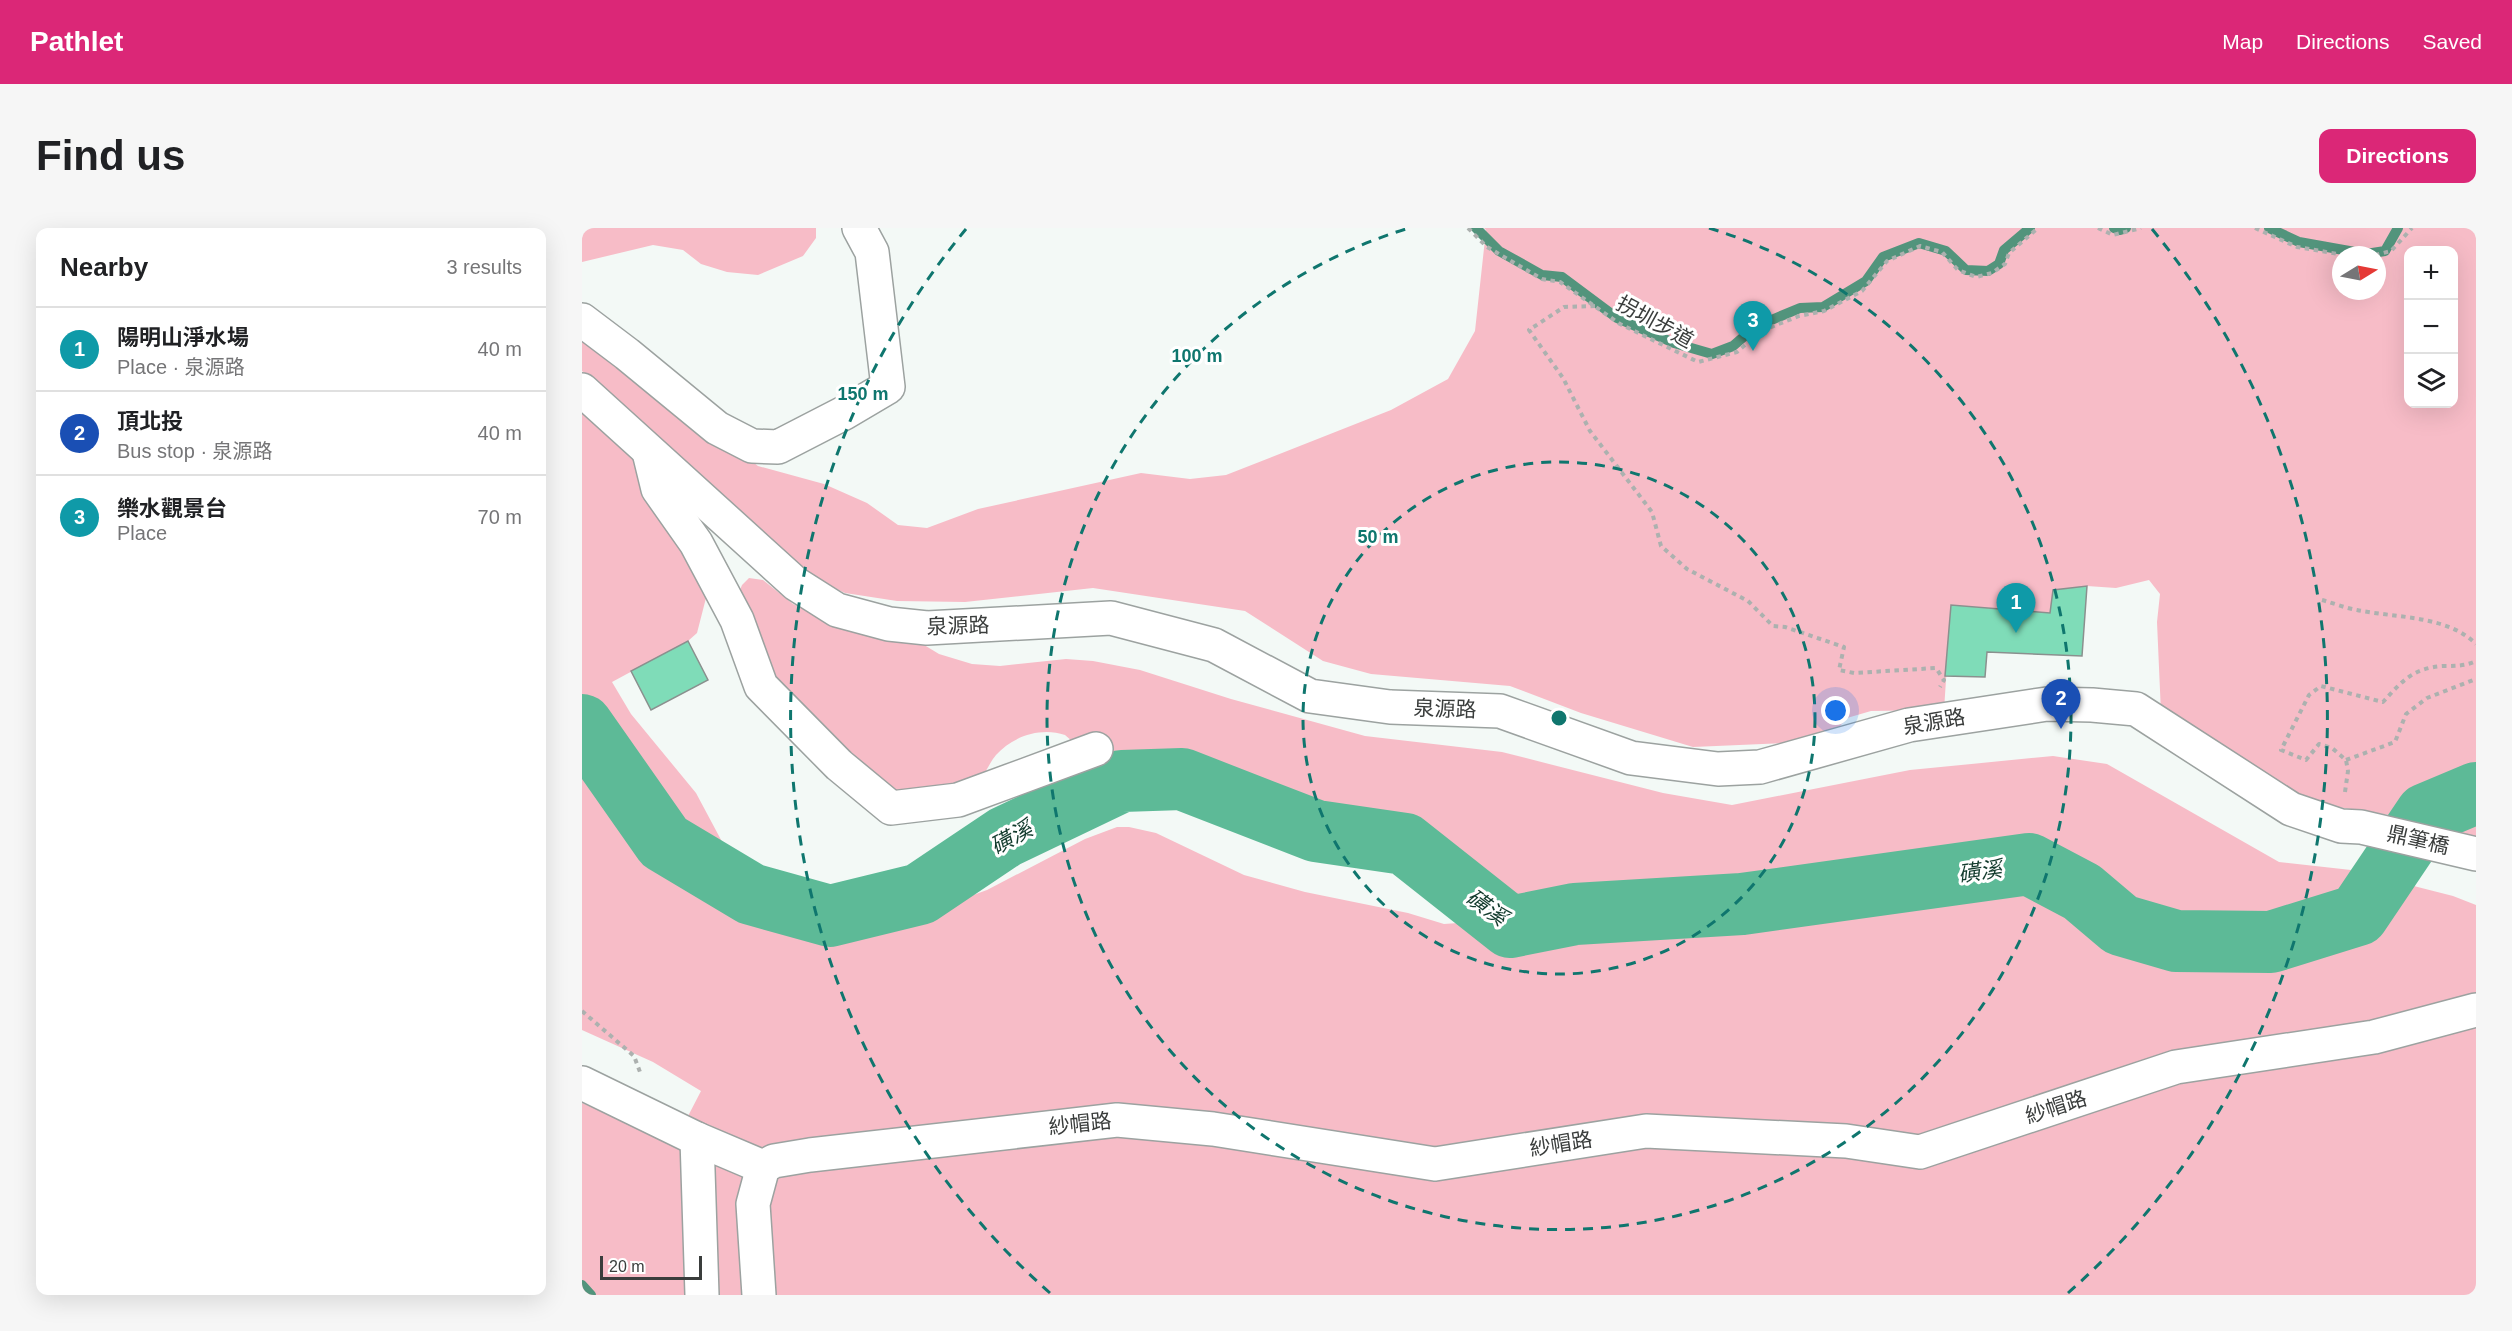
<!DOCTYPE html>
<meta charset="utf-8">
<style>
body{margin:0;font-family:Helvetica,"Noto Sans TC",sans-serif;background:#f6f6f6;color:#202124}
.controls{position:absolute;right:18px;top:18px;display:grid;overflow:hidden;border-radius:12px;box-shadow:0 6px 24px #0002}
.controls button{width:54px;height:54px;display:grid;place-items:center;padding:0;border:0;border-bottom:2px solid #e0e0e0;background:#fff;color:#202124;font:30px sans-serif}
.compass{position:absolute;left:1750px;top:18px;width:54px;height:54px;border-radius:50%;background:#fff;box-shadow:0 6px 24px #0002;rotate:80deg}
.scale{position:absolute;left:18px;bottom:15px;width:102px;box-sizing:border-box;padding-left:6px;border:3px solid #3a3d3c;border-top:0;font-size:16px;line-height:21px;white-space:nowrap;color:#3a3d3c;-webkit-text-stroke:4px #fff;paint-order:stroke}
.you{position:absolute;left:1254px;top:483px;width:21px;height:21px;margin:-15px;border:4px solid #fff;border-radius:50%;background:#1a73e8;box-shadow:0 0 0 9px #1a73e833}
.badge{display:grid;place-items:center;width:39px;height:39px;border-radius:50%;background:#db2777;color:#fff;font-size:20px;font-weight:700}
.pin{position:absolute;translate:-50% -50px;filter:drop-shadow(0 2px 3px #0008)}
.pin::after{content:'';position:absolute;top:32px;width:21px;height:18px;background:inherit;clip-path:polygon(0 0,100% 0,50% 100%)}
.list{margin:0;padding:0;list-style:none}
h2{display:flex;justify-content:space-between;align-items:center;height:78px;margin:0;padding:0 24px;font-size:26px}
h2 small{font-size:20px;font-weight:400;color:#757577}
.list li{display:grid;grid-template-columns:39px 1fr auto;gap:18px;align-items:center;box-sizing:border-box;height:84px;padding:0 24px;border-top:2px solid #e0e0e0}
.list b{display:block;font-size:22px;white-space:nowrap}
.list p{margin:0;font-size:20px;white-space:nowrap;color:#757577}
.list em{font-size:20px;font-style:normal;color:#757577}
.icon{flex:none;width:33px;height:33px;fill:none;stroke:currentColor;stroke-width:2;stroke-linecap:round;stroke-linejoin:round}
.map{position:relative;flex:none;width:1894px;height:1067px;overflow:hidden;border-radius:12px}
header{display:flex;align-items:center;gap:36px;box-sizing:border-box;height:84px;padding:0 30px;background:#db2777;color:#fff}
header strong{font-size:28px}
nav{display:flex;gap:33px;margin-inline-start:auto;font-size:21px}
.intro{display:flex;align-items:center;justify-content:space-between;box-sizing:border-box;height:144px;padding:0 36px}
h1{margin:0;font-size:42px}
.button{padding:15px 27px;border-radius:12px;background:#db2777;color:#fff;font-size:21px;font-weight:700}
main{display:flex;gap:36px;padding:0 36px}
aside{flex:1;background:#fff;border-radius:12px;box-shadow:0 6px 24px #0002}
.map>svg:first-child{display:block}
.green{fill:#f7bcc7;fill-rule:evenodd}
.lines{fill:none;stroke-linecap:round;stroke-linejoin:round}
.stream{stroke:#52947c;stroke-width:10}
.river{stroke:#5dba97;stroke-width:62}
.building{fill:#7fdcb8;stroke:#8a908e;stroke-width:1.5}
.minor-casing{stroke:#9ca2a0;stroke-width:36}
.path{stroke:#acb1af;stroke-width:4;stroke-dasharray:4.5 4.5;stroke-linecap:butt}
.minor{stroke:#fff;stroke-width:33}
.ring{fill:none;stroke:#0f766e;stroke-width:3;stroke-dasharray:10 8}
.labels{text-anchor:middle;stroke-width:6;stroke-linejoin:round;paint-order:stroke}
.street-label{font-size:21px;fill:#3a3d3c;stroke:#fff}
.water-label{font-size:22px;font-style:italic;fill:#123b2d;stroke:#fff}
.centre{fill:#0f766e;stroke:#fff;stroke-width:3}
.ring-label{font-size:18px;text-anchor:middle;font-weight:bold;fill:#0f766e;stroke:#fff;stroke-width:6;stroke-linejoin:round;paint-order:stroke}
</style>
<header>
<strong>Pathlet</strong>
<nav><a>Map</a><a>Directions</a><a>Saved</a></nav>
</header>
<div class="intro"><h1>Find us</h1><a class="button">Directions</a></div>
<main>
<aside>
<h2>Nearby<small>3 results</small></h2>
<ul class="list">
<li><span class="badge" style="background:#0f9aa8">1</span><div><b>陽明山淨水場</b><p>Place · 泉源路</p></div><em>40 m</em></li>
<li><span class="badge" style="background:#1a4fb4">2</span><div><b>頂北投</b><p>Bus stop · 泉源路</p></div><em>40 m</em></li>
<li><span class="badge" style="background:#0f9aa8">3</span><div><b>樂水觀景台</b><p>Place</p></div><em>70 m</em></li>
</ul>
</aside>
<div class="map">
<svg width="1894" height="1067" viewBox="0 0 1894 1067">
<rect width="100%" height="100%" fill="#f3f9f6"/>
<!-- green -->
<g class="green">
<polygon points="0,0 234,0 234,10 221,28 176,47 145,44 119,36 101,22 71,17 0,34"/>
<path d="M902,0H1894V609L1814,588L1743,577L1694,563L1579,485L1575,394L1578,366L1567,352L1534,360L1505,358L1471,362L1468,385L1369,377L1362,482L1289,483L1265,490L1251,506L1205,515L1111,519L999,485L928,458L789,446L741,433L663,383L511,360L383,374L315,373L263,365L213,341L0,143V108L176,238L242,256L285,275L316,297L345,300L396,281L559,245L608,251L644,247L809,182L866,151L893,103L904,2ZM1826,22H1872V176H1826ZM1759,27H1795V63H1759Z"/>
<path d="M0,173L43,213L59,242L68,276L87,306L110,328L124,370L115,405L106,413L30,454L49,486L114,565L153,638L270,703L317,694L405,662L503,611L535,599H547L574,605L662,647L723,664L826,685L862,696L876,695L881,689L873,675L822,634L791,616L765,606L735,598L568,575L550,565L483,507C459,499 431,508 414,527C408,534 404,544 399,551L311,571L206,476L156,367L160,357L167,350L181,352L211,376L231,385L329,409L357,426L390,436L418,438L484,431L511,433L558,442L649,471L783,508L920,524L1081,565L1150,577L1328,542L1471,528L1525,536L1697,634L1769,642L1871,668L1894,677V1067H0V875L84,909L104,892L119,863L71,834L0,802Z"/>
</g>
<g class="lines">
<!-- stream -->
<g class="stream">
<polyline points="894,0 917,23 960,47 980,49 1035,90 1092,115 1130,126 1151,118 1173,99 1218,80 1241,79 1284,53 1301,29 1337,15 1364,23 1384,42 1406,43 1417,36 1422,22 1448,0"/>
<polyline points="1532,0 1538,2 1544,0"/>
<polyline points="1687,0 1717,14 1784,26 1803,23 1816,0"/>
<polyline points="0,1057 9,1067"/>
</g>
<!-- river -->
<polyline class="river" points="0,497 82,614 169,666 248,688 338,666 423,609 540,553 600,551 734,603 823,616 928,699 993,686 1160,676 1447,636 1500,664 1539,697 1594,713 1689,714 1776,687 1844,586 1894,565"/>
</g>
<!-- building -->
<g class="building">
<polygon points="1505,358 1500,428 1405,424 1403,449 1363,448 1369,377 1468,385 1471,362"/>
<polygon points="106,413 126,452 69,482 49,443"/>
</g>
<g class="lines">
<defs>
<g id="minor">
<polyline points="0,92 45,126 135,200 170,218 196,219 262,185 306,159 290,24 277,0"/>
<polyline points="0,162 214,356 255,382 307,396 345,400 529,390 632,417 728,468 808,479 918,483 1049,530 1136,541 1178,539 1327,497 1465,476 1510,477 1554,481 1709,581 1759,598 1779,599 1894,626"/>
<polyline points="67,224 76,261 114,315 155,392 179,458 257,537 309,580 376,572 514,521"/>
<polyline points="0,855 115,911 181,939"/>
<polyline points="115,911 120,1067"/>
<polyline points="177,1067 171,976 181,939 192,933 228,927 535,892 631,901 853,936 1064,903 1264,913 1338,924 1594,839 1792,809 1894,782"/>
</g>
</defs>
<!-- minor casing -->
<use href="#minor" class="minor-casing"/>
<!-- path -->
<g class="path">
<polyline points="886,0 905,19 960,51 978,54 1038,96 1116,134 1155,124 1179,103 1217,88 1242,83 1280,63 1305,33 1338,18 1360,24 1376,42 1394,49 1410,45 1423,36 1427,25 1456,0"/>
<polyline points="1516,0 1531,7 1559,0"/>
<polyline points="1673,0 1715,19 1762,27"/>
<polyline points="1793,27 1809,23 1830,0"/>
<polyline points="1013,78 982,79 947,102 981,150 1008,203 1070,284 1079,318 1105,341 1166,373 1191,398 1203,399 1262,419 1257,442 1272,445 1354,440 1362,452 1358,459"/>
<path d="M1740,372C1751,375 1763,380 1775,382C1813,390 1865,387 1894,416"/>
<polyline points="1764,532 1813,514 1824,486 1845,470 1894,451"/>
<path d="M1763,564L1766,543L1764,532L1750,520L1737,516L1724,532L1699,522L1727,467L1739,458L1801,474C1820,453 1831,440 1861,438C1873,438 1884,438 1894,433"/>
<polyline points="0,783 52,828 58,844"/>
</g>
<!-- minor -->
<use href="#minor" class="minor"/>
</g>
<!-- distance rings -->
<g class="ring">
<circle cx="977" cy="490" r="256"/>
<path d="M1127 0A512 512 0 1 1 827 0"/>
<path d="M468 1065A768 768 0 0 1 384 1M1570 1A768 768 0 0 1 1486 1065"/>
</g>
<g class="labels">
<!-- street labels -->
<g class="street-label">
<text transform="translate(1073 94) rotate(29)" y="7">拐圳步道</text>
<text transform="translate(376 398) rotate(-2)" y="7">泉源路</text>
<text transform="translate(863 481) rotate(2)" y="7">泉源路</text>
<text transform="translate(1352 494) rotate(-10)" y="7">泉源路</text>
<text transform="translate(1836 612) rotate(13)" y="7">鼎筆橋</text>
<text transform="translate(1474 879) rotate(-18)" y="7">紗帽路</text>
<text transform="translate(498 896) rotate(-6)" y="7">紗帽路</text>
<text transform="translate(979 916) rotate(-9)" y="7">紗帽路</text>
</g>
<!-- water labels -->
<g class="water-label">
<text transform="translate(429 609) rotate(-29)" y="8">磺溪</text>
<text transform="translate(1398 643) rotate(-8)" y="8">磺溪</text>
<text transform="translate(905 679) rotate(36)" y="8">磺溪</text>
</g>
</g>
<circle cx="977" cy="490" r="9" class="centre"/>
<g class="ring-label">
<text x="615" y="134">100 m</text>
<text x="281" y="172">150 m</text>
<text x="796" y="315">50 m</text>
</g>
</svg>
<div class="controls">
<button>+</button>
<button>−</button>
<button><svg class="icon" aria-label="layers" viewBox="0 0 24 24"><path d="M12 4l9 5-9 5-9-5zM3 14l9 5 9-5"/></svg></button>
</div>
<svg class="compass" viewBox="-18 -18 36 36"><path d="M0-13l5 13h-10z" fill="#e53935"/><path d="M0 13l5-13h-10z" fill="#757577"/></svg>
<div class="scale">20 m</div>
<div class="you"></div>
<div class="pin badge" style="left:1434px;top:405px;background:#0f9aa8">1</div>
<div class="pin badge" style="left:1479px;top:501px;background:#1a4fb4">2</div>
<div class="pin badge" style="left:1171px;top:123px;background:#0f9aa8">3</div>
</div>
</main>
